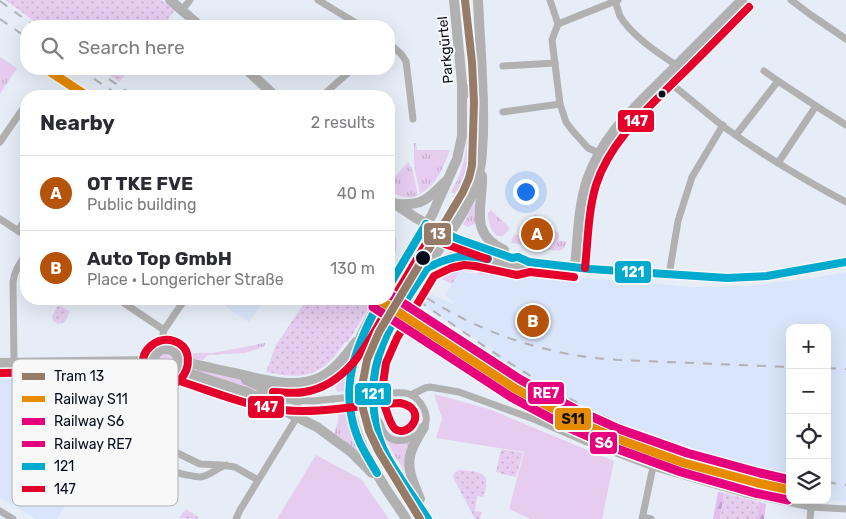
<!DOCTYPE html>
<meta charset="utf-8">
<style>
body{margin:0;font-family:Rubik,sans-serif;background:#f7f7f7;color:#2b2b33}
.controls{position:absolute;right:15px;bottom:15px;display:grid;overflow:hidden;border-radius:10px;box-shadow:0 5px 20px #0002}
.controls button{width:45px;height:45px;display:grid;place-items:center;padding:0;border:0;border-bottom:1px solid #e1e1e2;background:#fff;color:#2b2b33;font:25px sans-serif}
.you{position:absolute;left:525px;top:191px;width:18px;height:18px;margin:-12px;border:4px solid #fff;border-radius:50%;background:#1a73e8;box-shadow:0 0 0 8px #1a73e833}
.badge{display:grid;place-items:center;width:32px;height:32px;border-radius:50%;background:#b45309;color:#fff;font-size:16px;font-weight:700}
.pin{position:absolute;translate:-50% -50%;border:2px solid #fff;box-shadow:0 1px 5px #0006}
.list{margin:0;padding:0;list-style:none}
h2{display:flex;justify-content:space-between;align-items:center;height:65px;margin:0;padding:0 20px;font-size:21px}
h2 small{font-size:16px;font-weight:400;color:#7c7c81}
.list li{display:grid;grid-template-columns:32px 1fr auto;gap:15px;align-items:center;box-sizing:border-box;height:75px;padding:0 20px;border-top:1px solid #e1e1e2}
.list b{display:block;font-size:19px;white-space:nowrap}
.list p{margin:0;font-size:16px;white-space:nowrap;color:#7c7c81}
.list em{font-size:16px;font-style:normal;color:#7c7c81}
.icon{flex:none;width:28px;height:28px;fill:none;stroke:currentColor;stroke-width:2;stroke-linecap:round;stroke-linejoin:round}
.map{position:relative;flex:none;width:846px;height:519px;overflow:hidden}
.search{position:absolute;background:#fff;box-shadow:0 5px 20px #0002;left:20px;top:20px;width:375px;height:55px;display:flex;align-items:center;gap:12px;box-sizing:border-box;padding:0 18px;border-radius:20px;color:#7c7c81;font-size:19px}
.panel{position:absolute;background:#fff;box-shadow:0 5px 20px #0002;left:20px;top:90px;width:375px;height:215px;border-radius:20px}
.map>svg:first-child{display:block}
.built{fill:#d9e5fa}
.grass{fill:url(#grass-tufts)}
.forest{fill:url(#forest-firs)}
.park{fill:url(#park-dots)}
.garden{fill:#e6cdf0}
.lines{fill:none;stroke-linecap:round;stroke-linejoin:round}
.street{stroke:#b0b1b0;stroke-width:7}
.secondary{stroke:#b0b1b0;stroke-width:10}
.rail{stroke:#b0b2b6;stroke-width:2;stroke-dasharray:9 9;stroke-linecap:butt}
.street-bridge{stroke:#b0b1b0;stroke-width:7}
.bus-1-casing{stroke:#f7f8f7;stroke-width:11}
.bus-2-casing{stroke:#f7f8f7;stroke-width:11}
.bus-1{stroke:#00a9ce;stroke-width:8}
.bus-2{stroke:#e4002b;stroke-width:8}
.rail-1-casing{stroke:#f7f8f7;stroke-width:12}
.rail-2-casing{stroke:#f7f8f7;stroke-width:12}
.rail-3-casing{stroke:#f7f8f7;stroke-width:12}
.rail-1{stroke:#e78b01;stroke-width:9}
.rail-2{stroke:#e6007e;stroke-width:9}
.rail-3{stroke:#e5007d;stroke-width:9}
.tram-1-casing{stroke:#f7f8f7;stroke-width:11}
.tram-1{stroke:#967b68;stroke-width:8}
.bus-dot{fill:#050b1a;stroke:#f7f8f7;stroke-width:2}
.labels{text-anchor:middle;stroke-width:4;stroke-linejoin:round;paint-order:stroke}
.street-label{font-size:14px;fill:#050b1a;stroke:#f7f8f7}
.key{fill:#f7f8f7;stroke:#aeb1b5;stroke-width:1}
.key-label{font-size:14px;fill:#050b1a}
.line-badge{stroke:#f7f8f7;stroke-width:2}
.badge-label{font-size:14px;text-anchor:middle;font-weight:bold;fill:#fff}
.pale-badge-label{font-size:14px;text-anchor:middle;font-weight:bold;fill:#111}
</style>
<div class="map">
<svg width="846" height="519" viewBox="0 0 846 519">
<defs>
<pattern id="grass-tufts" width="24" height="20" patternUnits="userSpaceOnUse" patternTransform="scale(1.25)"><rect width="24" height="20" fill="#e6cdf0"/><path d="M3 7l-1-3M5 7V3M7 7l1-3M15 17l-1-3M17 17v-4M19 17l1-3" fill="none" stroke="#c4afcd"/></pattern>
<pattern id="forest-firs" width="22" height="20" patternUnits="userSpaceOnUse" patternTransform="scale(1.25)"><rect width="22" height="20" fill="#e2bded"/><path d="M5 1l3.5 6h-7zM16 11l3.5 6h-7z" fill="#c0a1cb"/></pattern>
<pattern id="park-dots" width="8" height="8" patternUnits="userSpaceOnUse" patternTransform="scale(1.25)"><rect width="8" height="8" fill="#e6cdf0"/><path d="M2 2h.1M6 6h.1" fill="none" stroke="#c4afcd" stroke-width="1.8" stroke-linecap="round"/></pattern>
</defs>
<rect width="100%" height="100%" fill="#e7edf7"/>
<!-- built -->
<g class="built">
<polygon points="460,271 470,273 560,276 692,287 749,286 812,278 846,272 846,502 827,499 827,328 790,328 790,495 785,494 703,474 628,448 566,422 478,371 492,349 423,306 427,293 455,304 445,295"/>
<polygon points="214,299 265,299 249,322"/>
<polygon points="0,371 147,371 157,379 166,381 106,476 90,465 57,519 36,519 0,498"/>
</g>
<!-- grass -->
<g class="grass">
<polygon points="0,57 17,68 0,94"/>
<path d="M470,95H473L477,99L476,169L473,181L466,200L462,198L464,194L458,190L455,194L451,192C454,185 459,178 461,170C466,156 467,141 468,127C469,117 466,104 470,95Z"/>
<path d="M414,143H416L417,150H450C443,168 437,184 420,194L415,171L414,161Z"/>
<path d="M408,162L409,163L413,172L418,195C411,200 401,197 393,193L396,190L393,188L390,191L389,189V183Z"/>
<polygon points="476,200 478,223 467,227 463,224"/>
<path d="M491,210L510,228L503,236H497C490,230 488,222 488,213Z"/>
<path d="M535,214L539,217L538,219L543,223L546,222L559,234V241H567C566,243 565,247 563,249C558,253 541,248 535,246L545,234L530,220Z"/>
<polygon points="516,234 530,246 512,243 511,239"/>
<polygon points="423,242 436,248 415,283 404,276"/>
<polygon points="460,264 476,265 476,272 460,271 452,284 440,278 435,279 446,271 448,273 460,268"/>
<polygon points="484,267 509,273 509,277 479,275 477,271 483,272"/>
<path d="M265,343L264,347L245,353L208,355L203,360C196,359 187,359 182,353H213Z"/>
<circle cx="166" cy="362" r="9"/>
<polygon points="349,356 345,376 344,391 337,392 332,373"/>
<polygon points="192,365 237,378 265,391 264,393 189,372"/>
<polygon points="345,404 349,429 359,453 334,433 338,422 339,405"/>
<polygon points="385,437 412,440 409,478 394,455"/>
</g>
<!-- forest -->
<g class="forest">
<path d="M389,222C400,243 397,246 391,268L389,266Z"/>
<polygon points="718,492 724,493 720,519 713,519"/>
<polygon points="759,502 766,504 764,519 757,519"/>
</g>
<!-- park -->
<g class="park">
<polygon points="5,0 161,0 175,10 163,26 41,26"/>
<polygon points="100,69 130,69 119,82"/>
<path d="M307,299H374L348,342H345C324,375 304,381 266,372L276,345Z"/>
<polygon points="60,306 69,311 69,313 65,322 58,324 53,321 52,316 57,307"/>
<polygon points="501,449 523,453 516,477 501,474 501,473 496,472"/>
<path d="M459,470C466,471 484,470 486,479C487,484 485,492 484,497L477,496L475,511L482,512L480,519H475L453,477L454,473Z"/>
<polygon points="724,493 759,502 757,519 720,519"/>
<polygon points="186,509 198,517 197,519 179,518"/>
</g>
<!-- garden -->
<g class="garden">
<polygon points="434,394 489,409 614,461 602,519 530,519 509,509 524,452 436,438 442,418"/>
<polygon points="316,455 361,479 389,519 277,519"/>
</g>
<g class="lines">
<!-- street -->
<g class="street">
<polyline points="318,0 361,26"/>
<polyline points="550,0 558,24"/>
<polyline points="791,0 811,15 846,39"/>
<path d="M615,1C617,6 618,11 620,16C632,36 658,53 676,65"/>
<polyline points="182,10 190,0"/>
<polyline points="389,43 401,54 406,61 413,119"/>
<polyline points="503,66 555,63"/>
<polyline points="764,71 778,81"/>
<path d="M664,78C684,94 704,111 724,127C763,155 804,180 846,202"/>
<polyline points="322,96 349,72 355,69"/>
<polyline points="816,106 846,125"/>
<polyline points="503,112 560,104"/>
<polyline points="736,135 778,81 816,106 778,163"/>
<polyline points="0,142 22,110"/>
<polyline points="599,153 588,148 572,130 566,122 560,104 552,40 558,24 618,0"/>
<polyline points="0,219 26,236"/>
<polyline points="18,231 26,218"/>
<polyline points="669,275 678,221 692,177 723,125"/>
<polyline points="118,299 164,330 163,334 165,350"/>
<polyline points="164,330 185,299"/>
<path d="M14,363L13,282C14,271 20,263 26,254"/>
<polyline points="258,394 284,400 313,401 333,399"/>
<polyline points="411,395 425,388 430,387 459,392 536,420 587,442 653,467 745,494 811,507 846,509"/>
<path d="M379,421C381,425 382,431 386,435C397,446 417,439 424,427C431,415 420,398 409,394C403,392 396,393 389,393"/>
<path d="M226,465C217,468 211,475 201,477C195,477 188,475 182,474C171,471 152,467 166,453L173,451L200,464L221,465L235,467L258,480"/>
<polyline points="0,511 13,519"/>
<polyline points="643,517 651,519"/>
<polyline points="236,519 240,510 297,417"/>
<polyline points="642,519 653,467"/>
<polyline points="810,519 811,507"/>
</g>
<!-- secondary -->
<g class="secondary">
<polyline points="170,0 200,26"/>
<polyline points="246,69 275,96"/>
<polyline points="462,97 469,89 474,90 483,99"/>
<path d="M482,176C483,207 468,233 504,250"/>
<polyline points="389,200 416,218 448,235 498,253 512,258 518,257 529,262 590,269 727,278 767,276 846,262"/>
<path d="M397,204C422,206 428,199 445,182"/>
<polyline points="445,240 477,256 496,261 518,265 529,262"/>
<path d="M575,267C578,238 578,208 587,180C602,136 632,110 664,78C690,52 716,26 742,0"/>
<polyline points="428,268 452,257 473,256"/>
<polyline points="389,286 432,215 457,159 462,136 462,83 454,0"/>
<path d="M381,299C374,311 367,323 361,336C337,393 352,434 383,484C390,496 399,507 406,519"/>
<circle cx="166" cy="362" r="13"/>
<path d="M178,360C197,365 216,369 234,373C262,379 294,390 321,377C336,369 346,355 356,342"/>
<polyline points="0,363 153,361"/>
<polyline points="176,369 246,392 317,427 351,452 372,473"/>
<polyline points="246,380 268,390 298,401"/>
<path d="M420,499C415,486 407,471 410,456C412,446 419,436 424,427"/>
<path d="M428,519C416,499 400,480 389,459C373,432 367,389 376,359C381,342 391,327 400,312C412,292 424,273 436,254C450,232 467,210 476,185C482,168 482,151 483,133C484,89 480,44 478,0"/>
</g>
<!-- rail -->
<g class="rail">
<polyline points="0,1 34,26"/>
<polyline points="0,19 26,37"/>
<polyline points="79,69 120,96"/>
<polyline points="94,69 134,96"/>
<path d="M389,280C450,322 510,367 576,402C642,438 716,461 790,476"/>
<path d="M427,298C485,335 550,356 619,360L790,367"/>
<polyline points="827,368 846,369"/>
<polyline points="827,482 846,485"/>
</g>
<!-- street-bridge -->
<polyline class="street-bridge" points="333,399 389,393"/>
<defs>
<g id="bus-1">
<polyline points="426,224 458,239 512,258 518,257 529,262 590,269 727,278 767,276 846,262"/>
<path d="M427,268C449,257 463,253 488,259"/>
<path d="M427,268C397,315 367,352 374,411C375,428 380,444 388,458C400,479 415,499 428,519"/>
<polyline points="389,286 426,224"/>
<path d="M377,473C371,463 365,453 360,443C336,389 356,346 381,299"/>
</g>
<g id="bus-2">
<path d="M585,268C588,240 588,212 596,185C610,142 645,111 676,80C701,56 725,31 749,7"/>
<polyline points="398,291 430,237 445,244 487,259"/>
<polyline points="0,373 153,371"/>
<path d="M173,379C209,390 245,406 283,410C310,413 337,409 363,406"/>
<path d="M176,383C163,389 145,381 143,366C141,349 158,336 174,341C192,347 191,368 180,380"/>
<polyline points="383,384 386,363 397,338 434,276 451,268 464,265 475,266 517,275 530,272 574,277"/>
<path d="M273,392C283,392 294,394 304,392C349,385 370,340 390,304"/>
<path d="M400,403C430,409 409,439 395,429C390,425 386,409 384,404Z"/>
</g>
</defs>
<!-- bus-1 casing -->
<use href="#bus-1" class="bus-1-casing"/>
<!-- bus-2 casing -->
<use href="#bus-2" class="bus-2-casing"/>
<!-- bus-1 -->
<use href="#bus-1" class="bus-1"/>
<!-- bus-2 -->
<use href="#bus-2" class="bus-2"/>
<defs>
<g id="rail-1">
<polyline points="46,69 87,96"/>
<polyline points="378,299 516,389 571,418 615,438 684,463 758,483 790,490"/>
</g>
<polyline id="rail-2" points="373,307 511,397 567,427 612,447 681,472 755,493 788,500"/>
<polyline id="rail-3" points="389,294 521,380 575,409 619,429 687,453 760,473 790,480"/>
</defs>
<!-- rail-1 casing -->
<use href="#rail-1" class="rail-1-casing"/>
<!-- rail-2 casing -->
<use href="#rail-2" class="rail-2-casing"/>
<!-- rail-3 casing -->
<use href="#rail-3" class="rail-3-casing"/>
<!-- rail-1 -->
<use href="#rail-1" class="rail-1"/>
<!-- rail-2 -->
<use href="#rail-2" class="rail-2"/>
<!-- rail-3 -->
<use href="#rail-3" class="rail-3"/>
<defs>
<polyline id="tram-1" points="420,519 379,452 369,431 363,409 362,386 367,360 379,332 463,192 469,178 472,166 474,102 472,62 465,0"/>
</defs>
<!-- tram-1 casing -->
<use href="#tram-1" class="tram-1-casing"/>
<!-- tram-1 -->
<use href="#tram-1" class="tram-1"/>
</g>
<!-- markers -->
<g class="bus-dot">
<circle cx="662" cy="94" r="4.5"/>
<circle cx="423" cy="258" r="8"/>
</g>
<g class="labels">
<!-- street labels -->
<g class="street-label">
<text transform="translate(445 50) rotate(-95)" y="5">Parkgürtel</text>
</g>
</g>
<!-- legend -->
<rect x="12" y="359" width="166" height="147" rx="8" class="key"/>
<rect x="22" y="373" width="23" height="7" fill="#967b68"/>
<rect x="22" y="396" width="23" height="6" fill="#e78b01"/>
<rect x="22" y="418" width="23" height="7" fill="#e6007e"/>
<rect x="22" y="441" width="23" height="6" fill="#e5007d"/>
<rect x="22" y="463" width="23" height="7" fill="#00a9ce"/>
<rect x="22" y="486" width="23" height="6" fill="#e4002b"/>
<g class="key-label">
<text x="54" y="381">Tram 13</text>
<text x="54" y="404">Railway S11</text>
<text x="54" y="426">Railway S6</text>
<text x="54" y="449">Railway RE7</text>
<text x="54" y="471">121</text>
<text x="54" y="494">147</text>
</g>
<g class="line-badge">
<rect x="617" y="109" width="38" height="24" rx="5" fill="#e4002b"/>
<rect x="423" y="222" width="29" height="24" rx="5" fill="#967b68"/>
<rect x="614" y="260" width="38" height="24" rx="5" fill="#00a9ce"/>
<rect x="527" y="381" width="38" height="24" rx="5" fill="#e5007d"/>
<rect x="354" y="382" width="38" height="24" rx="5" fill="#00a9ce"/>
<rect x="247" y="395" width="38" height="24" rx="5" fill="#e4002b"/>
<rect x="554" y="407" width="38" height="24" rx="5" fill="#e78b01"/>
<rect x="589" y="431" width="29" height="24" rx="5" fill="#e6007e"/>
</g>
<g class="badge-label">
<text x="636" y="126">147</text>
<text x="438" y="239">13</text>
<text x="633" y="277">121</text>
<text x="546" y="398">RE7</text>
<text x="373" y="399">121</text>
<text x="266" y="412">147</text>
<text x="604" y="448">S6</text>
</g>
<g class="pale-badge-label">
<text x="573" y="424">S11</text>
</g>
</svg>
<div class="controls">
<button>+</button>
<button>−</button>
<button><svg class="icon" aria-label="locate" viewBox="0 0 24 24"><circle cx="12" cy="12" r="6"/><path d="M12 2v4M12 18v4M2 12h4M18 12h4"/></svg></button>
<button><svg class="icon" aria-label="layers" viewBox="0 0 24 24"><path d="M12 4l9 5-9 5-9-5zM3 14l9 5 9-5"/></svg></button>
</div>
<div class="you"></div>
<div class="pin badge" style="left:537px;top:234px">A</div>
<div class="pin badge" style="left:533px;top:321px">B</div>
<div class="search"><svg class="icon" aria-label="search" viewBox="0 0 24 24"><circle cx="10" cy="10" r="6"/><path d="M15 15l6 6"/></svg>Search here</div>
<section class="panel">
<h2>Nearby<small>2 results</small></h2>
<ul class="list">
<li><span class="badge">A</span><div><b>OT TKE FVE</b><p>Public building</p></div><em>40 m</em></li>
<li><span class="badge">B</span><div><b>Auto Top GmbH</b><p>Place · Longericher Straße</p></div><em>130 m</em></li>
</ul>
</section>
</div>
